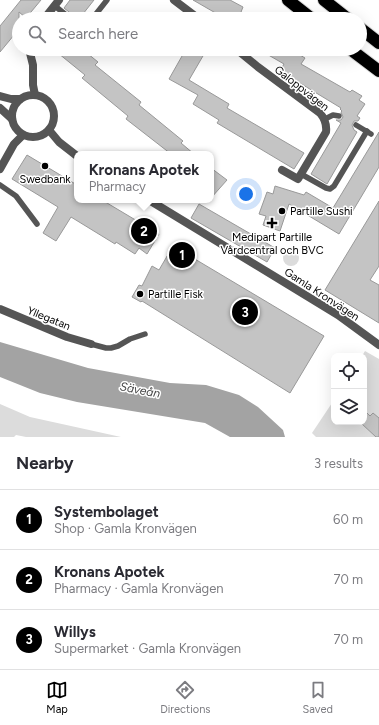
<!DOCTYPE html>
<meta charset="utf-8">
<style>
body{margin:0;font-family:Figtree,sans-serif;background:#f2f2f3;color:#2b2b33}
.controls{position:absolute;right:12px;bottom:12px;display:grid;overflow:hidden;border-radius:8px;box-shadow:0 4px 16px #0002}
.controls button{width:36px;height:36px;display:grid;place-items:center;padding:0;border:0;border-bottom:1px solid #e1e1e2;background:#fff;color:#2b2b33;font:20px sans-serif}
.you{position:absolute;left:246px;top:194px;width:14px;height:14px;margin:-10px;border:3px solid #fff;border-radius:50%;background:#1a73e8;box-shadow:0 0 0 6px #1a73e833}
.badge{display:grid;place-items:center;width:26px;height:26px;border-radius:50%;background:#000;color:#fff;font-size:13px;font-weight:700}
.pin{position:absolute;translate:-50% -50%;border:2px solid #fff;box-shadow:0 1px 4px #0006}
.popup{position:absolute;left:74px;top:151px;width:140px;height:52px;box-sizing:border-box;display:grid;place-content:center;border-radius:8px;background:#fff;filter:drop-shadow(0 1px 3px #0005);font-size:13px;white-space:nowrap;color:#7c7c81}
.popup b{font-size:15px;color:#2b2b33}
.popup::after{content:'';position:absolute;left:50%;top:100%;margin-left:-8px;border:8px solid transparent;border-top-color:#fff}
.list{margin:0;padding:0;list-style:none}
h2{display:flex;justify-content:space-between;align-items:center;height:52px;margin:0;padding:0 16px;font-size:17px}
h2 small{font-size:13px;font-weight:400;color:#7c7c81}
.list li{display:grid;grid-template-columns:26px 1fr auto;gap:12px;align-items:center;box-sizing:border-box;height:60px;padding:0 16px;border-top:1px solid #e1e1e2}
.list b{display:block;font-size:15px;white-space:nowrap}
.list p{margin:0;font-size:13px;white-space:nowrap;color:#7c7c81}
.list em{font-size:13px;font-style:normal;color:#7c7c81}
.icon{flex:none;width:22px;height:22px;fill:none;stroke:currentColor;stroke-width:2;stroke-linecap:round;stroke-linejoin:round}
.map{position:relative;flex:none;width:379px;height:437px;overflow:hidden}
.search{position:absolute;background:#fff;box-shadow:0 4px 16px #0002;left:12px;right:12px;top:12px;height:44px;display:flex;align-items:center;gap:10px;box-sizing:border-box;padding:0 14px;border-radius:22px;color:#7c7c81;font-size:15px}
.sheet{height:232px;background:#fff}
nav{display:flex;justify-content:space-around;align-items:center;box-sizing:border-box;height:56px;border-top:1px solid #e1e1e2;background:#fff;font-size:11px;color:#7c7c81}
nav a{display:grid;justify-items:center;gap:2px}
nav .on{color:#000}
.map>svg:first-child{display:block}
.green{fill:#dcdcdc}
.water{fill:#a3a3a3}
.building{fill:#c4c4c4;stroke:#999}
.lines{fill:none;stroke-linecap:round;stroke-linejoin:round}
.highway-casing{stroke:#dbdbdb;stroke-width:14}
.lane{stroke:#555;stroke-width:5.5}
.street{stroke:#555;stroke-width:8}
.highway{stroke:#000;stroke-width:12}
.poi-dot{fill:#000;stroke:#fff;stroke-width:1.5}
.labels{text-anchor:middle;stroke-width:3;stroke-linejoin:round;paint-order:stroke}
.street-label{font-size:11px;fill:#000;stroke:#fff}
.poi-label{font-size:11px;fill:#000;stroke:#fff}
.water-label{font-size:12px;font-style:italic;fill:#444;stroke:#fff}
</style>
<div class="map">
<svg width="379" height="437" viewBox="0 0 379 437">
<rect width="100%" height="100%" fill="#fff"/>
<!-- green -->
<g class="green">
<circle cx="291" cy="258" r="8"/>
<polygon points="365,351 379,359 379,437 316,437 312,433 334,400 334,422 364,422 364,356 362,356"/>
<polygon points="0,404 30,417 121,437 26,437 16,435 14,437 0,437"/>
</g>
<!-- water -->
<polygon class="water" points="0,342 88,368 170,383 206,385 239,395 258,407 283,430 285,437 230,437 205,423 77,402 40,393 0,377"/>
<!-- building -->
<g class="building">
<polygon points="21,0 41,0 26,18 19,12 19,29 0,52 0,26"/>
<polygon points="70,0 94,0 79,19 76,19 74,16 64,8"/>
<polygon points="193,0 230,0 243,7 241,12 253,19 226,19"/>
<polygon points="53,49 82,49 98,62 95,65 141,102 139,105 183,141 181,143 194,154 171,154 126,119 128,116 82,78 85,75"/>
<polygon points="186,49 207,49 189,80 229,104 227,108 304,153 294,169 217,123 219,120 193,104 198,95 169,79"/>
<polygon points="258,49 296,49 302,52 300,55 305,58 301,64 350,92 352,90 362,96 359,100 365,104 357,116 360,118 358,121 354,121 352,125 354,130 357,132 327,184 311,174 341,123 336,120 341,120 343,117 341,112 342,111 340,109 341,108 280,71 284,64"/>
<polygon points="379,132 379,167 339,234 289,204 280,231 263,225 266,216 259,214 267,192 273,194 275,186 304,195 306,192 333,208"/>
<polygon points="27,155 77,185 77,200 102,200 159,234 147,254 139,248 135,254 116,242 115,244 71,217 56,241 43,233 58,207 12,179"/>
<polygon points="211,168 227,180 211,198"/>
<polygon points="379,201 379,266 370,280 379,285 379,323 325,290"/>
<polygon points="199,204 275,248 267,262 191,218"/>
<polygon points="173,246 324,336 290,393 142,301 141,302 132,297 139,285 142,286 152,266 159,270"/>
<polygon points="364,410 370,416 373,413 379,418 379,437 376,437 362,424 364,422"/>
</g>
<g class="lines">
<defs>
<g id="highway">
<polyline points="288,0 312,19"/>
<polyline points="324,0 348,19"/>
<polyline points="360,28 379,43"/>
<polyline points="350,49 379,71"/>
</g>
</defs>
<!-- highway casing -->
<use href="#highway" class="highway-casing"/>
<!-- lane -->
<g class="lane">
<polyline points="55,6 71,19"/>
<polyline points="92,19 107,0"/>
<polyline points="325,119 333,115 339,116"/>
<polyline points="356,125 371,134"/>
<polyline points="301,174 326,188 330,189 334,186 367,131"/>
<polyline points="0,185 16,196 37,224"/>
<polyline points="91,344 106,348 111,348 118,346 130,339 145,334"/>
</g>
<!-- street -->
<g class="street">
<polyline points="174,0 199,19"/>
<polyline points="44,19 59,0"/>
<polyline points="29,49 33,65 33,85 35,95"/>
<path d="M236,49L258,67L320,113C325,119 327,124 326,132L298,179L282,170"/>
<circle cx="33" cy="116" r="21"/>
<polyline points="0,96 11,99 20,99"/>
<polyline points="0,108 12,119"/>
<polyline points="49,130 59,142 77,156"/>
<polyline points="0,169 14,144 23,135"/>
<polyline points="149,200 338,315 379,345"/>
<polyline points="0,309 67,337 91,344"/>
</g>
<!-- highway -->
<use href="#highway" class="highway"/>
</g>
<!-- markers -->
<g class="poi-dot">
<circle cx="45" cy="166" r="4"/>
<circle cx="282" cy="211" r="4"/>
<path d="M270 217h4v4h4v4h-4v4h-4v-4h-4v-4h4z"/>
<circle cx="140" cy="294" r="4"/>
</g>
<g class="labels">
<!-- street labels -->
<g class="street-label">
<text transform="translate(302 88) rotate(38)" y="4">Galoppvägen</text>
<text transform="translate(322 294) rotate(33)" y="4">Gamla Kronvägen</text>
<text transform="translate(49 318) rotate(22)" y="4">Yllegatan</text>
</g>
<!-- poi labels -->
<g class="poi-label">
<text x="45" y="183">Swedbank</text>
<text x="290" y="215" text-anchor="start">Partille Sushi</text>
<text x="272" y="241">Medipart Partille<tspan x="272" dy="13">Vårdcentral och BVC</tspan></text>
<text x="148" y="298" text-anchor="start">Partille Fisk</text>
</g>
<!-- water labels -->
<g class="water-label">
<text transform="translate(140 390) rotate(11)" y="4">Säveån</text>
</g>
</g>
</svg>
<div class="controls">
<button><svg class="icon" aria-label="locate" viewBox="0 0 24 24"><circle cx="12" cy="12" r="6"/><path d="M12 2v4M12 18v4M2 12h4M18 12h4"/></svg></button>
<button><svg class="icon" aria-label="layers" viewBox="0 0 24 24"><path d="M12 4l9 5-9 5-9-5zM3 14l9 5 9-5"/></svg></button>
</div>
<div class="you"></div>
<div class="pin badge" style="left:182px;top:255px">1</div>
<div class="pin badge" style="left:144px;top:231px">2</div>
<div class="popup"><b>Kronans Apotek</b>Pharmacy</div>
<div class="pin badge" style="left:245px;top:312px">3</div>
<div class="search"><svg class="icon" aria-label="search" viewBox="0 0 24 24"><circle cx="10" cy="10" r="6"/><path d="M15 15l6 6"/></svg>Search here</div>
</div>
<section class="sheet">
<h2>Nearby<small>3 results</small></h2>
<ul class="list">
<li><span class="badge">1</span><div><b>Systembolaget</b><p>Shop · Gamla Kronvägen</p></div><em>60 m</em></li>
<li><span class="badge">2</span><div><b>Kronans Apotek</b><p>Pharmacy · Gamla Kronvägen</p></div><em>70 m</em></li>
<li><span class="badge">3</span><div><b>Willys</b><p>Supermarket · Gamla Kronvägen</p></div><em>70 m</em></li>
</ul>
</section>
<nav>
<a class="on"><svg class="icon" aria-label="map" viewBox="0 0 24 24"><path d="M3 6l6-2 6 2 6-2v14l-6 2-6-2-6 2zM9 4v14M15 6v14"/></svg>Map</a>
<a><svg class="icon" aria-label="directions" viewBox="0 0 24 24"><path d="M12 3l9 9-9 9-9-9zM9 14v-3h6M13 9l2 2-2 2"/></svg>Directions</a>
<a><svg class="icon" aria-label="saved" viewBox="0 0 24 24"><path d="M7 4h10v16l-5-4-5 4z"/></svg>Saved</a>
</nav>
